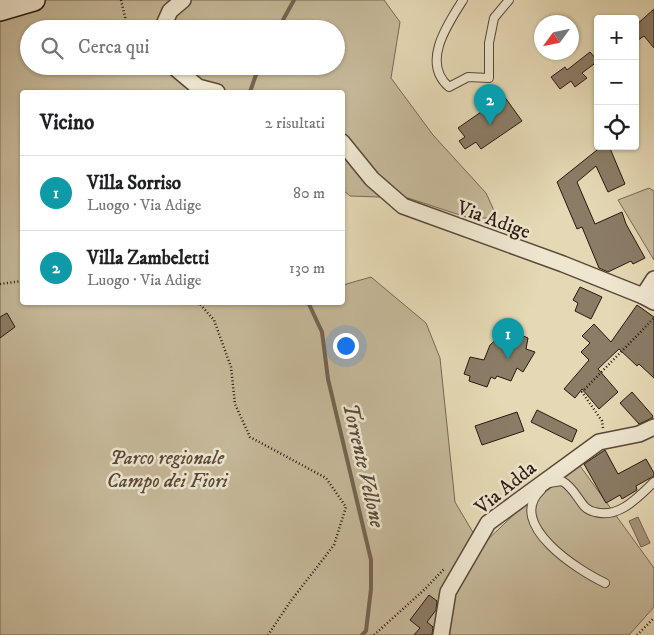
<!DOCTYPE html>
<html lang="it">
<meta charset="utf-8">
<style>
body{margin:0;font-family:"IM FELL DW Pica",serif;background:#f6f6f6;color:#202124}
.controls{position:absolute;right:15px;top:15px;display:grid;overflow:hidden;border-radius:5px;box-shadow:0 1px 4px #0004}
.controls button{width:45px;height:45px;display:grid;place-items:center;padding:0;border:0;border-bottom:1px solid #e0e0e0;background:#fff;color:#202124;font:25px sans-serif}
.compass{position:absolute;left:534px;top:15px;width:45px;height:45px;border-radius:50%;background:#fff;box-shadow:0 1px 4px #0004;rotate:237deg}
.you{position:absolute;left:345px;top:345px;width:18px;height:18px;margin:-12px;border:4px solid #fff;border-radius:50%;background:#1a73e8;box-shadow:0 0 0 8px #1a73e833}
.badge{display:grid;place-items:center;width:32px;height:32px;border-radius:50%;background:#7c3aed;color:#fff;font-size:16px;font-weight:700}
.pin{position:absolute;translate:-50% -41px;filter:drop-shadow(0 1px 2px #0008)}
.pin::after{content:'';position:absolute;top:26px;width:18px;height:15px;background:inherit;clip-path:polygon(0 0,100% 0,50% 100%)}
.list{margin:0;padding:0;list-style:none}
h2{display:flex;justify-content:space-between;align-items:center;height:65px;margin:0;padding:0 20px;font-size:21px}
h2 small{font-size:16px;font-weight:400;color:#757577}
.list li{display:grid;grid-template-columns:32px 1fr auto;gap:15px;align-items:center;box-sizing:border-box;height:75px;padding:0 20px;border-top:1px solid #e0e0e0}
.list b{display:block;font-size:19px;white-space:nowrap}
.list p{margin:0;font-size:16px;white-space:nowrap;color:#757577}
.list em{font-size:16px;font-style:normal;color:#757577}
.icon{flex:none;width:28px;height:28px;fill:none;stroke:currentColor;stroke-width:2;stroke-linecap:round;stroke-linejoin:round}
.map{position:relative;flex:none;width:654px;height:635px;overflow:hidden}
.search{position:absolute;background:#fff;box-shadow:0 1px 4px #0004;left:20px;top:20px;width:325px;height:55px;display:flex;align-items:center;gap:12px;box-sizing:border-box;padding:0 18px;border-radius:28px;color:#757577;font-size:19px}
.panel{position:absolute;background:#fff;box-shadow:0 1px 4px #0004;left:20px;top:90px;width:325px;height:215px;border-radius:5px}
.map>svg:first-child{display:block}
.green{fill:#c5b899;stroke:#786854;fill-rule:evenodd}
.water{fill:#a5977d;stroke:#746451}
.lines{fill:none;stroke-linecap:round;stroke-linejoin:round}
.stream{stroke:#746451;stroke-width:4}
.building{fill:#8b7c66;stroke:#2a1710}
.lane-casing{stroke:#594839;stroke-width:10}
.street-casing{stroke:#594839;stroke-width:18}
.secondary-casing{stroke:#2a1710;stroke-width:24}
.path{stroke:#2a1710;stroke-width:2.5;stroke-dasharray:1 2.5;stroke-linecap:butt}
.lane{stroke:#eee6cf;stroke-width:8}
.street{stroke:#eee6cf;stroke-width:15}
.secondary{stroke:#eee6cf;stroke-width:21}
.labels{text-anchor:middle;stroke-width:5;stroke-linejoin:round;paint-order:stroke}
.street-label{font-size:20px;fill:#2a1710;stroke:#eee6cf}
.park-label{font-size:20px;font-style:italic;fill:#584739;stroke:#eee6cf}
.water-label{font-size:21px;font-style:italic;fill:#5b4a3c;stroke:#eee6cf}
</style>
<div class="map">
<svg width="654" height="635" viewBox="0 0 654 635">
<rect width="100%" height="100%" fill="#e5d9b5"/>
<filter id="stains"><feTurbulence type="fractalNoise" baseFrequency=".004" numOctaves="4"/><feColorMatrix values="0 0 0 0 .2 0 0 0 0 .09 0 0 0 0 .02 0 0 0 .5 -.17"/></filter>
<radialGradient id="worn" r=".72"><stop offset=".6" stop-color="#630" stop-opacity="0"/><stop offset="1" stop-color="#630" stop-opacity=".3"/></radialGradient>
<!-- green -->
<g class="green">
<path d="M27,0H384L400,22L391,78L433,135L486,193L497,217L472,219L408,198L350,196L343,190L342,92H22V302H342L343,285L371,277L426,323L440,358L455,502L481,546L565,466L575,459L654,568V607L629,635H0V17ZM29,29H336V66H29Z"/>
<polygon points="649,188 654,191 654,260 618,200"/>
</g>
<!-- water -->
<polygon class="water" points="638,517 650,543 641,547 629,521"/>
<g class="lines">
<!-- stream -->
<g class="stream">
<polyline points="278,29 294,0"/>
<polyline points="250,92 259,66"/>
<polyline points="308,302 322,332 328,379 371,560 371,589 366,631 362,635"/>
</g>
</g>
<!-- building -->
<g class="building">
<polygon points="654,9 654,48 644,36 635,42 635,26"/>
<polygon points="590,52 598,61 582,73 587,78 575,87 571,81 560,89 551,77 565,67 567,70"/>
<polygon points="504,96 522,121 481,149 476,142 465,149 459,141 465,137 458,128"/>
<polygon points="602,146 609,146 625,184 608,192 596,166 577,182 595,224 622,212 626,224 645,258 633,264 631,261 608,272 599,268 582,227 577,229 557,182"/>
<polygon points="580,287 602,297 591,319 575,311 578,303 573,300"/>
<polygon points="637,305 654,317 654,378 639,364 637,366 619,349 598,369 618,392 599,409 582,389 575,398 564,389 589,360 581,352 590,343 582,336 594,324 611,342"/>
<polygon points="7,313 15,327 0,338 0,317"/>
<polygon points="512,331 528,338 526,349 535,352 523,372 517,368 511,381 497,376 495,379 491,377 487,387 469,381 470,376 464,374 470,357 484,360 490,345 500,336"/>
<polygon points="632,392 653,416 652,418 639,424 620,403"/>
<polygon points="537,410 577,430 572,442 531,422"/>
<polygon points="517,412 524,431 482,445 475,426"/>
<polygon points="605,450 618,474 646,459 654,473 654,476 636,486 637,490 622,499 620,495 606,503 584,464"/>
<polygon points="429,595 437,601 436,610 427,622 433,627 432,635 414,635 420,628 410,620"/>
</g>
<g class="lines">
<defs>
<g id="lane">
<path d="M463,0C447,25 421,63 449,87L468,77L489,78V43L494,18L509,0"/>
<path d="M549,483L562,481C573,487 577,498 585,507C588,510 591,511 595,512C619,519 638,497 654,482"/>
<path d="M541,490C505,524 579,571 605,583"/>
</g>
<g id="street">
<polyline points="162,29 170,11 183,0"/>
<polyline points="173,66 198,87 217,92"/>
<polyline points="342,142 372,179 403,206 563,264 643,296 654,302"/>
<polyline points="643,296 654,279"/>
<polyline points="441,635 448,592 488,523 599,442 639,434 654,427"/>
</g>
<polyline id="secondary" points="0,10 34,0"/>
</defs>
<!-- lane casing -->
<use href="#lane" class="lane-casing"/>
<!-- street casing -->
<use href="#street" class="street-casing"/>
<!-- secondary casing -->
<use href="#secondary" class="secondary-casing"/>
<!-- path -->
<g class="path">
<polyline points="121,0 126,21 131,29"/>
<polyline points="0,284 22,281"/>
<polyline points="198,302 214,320 231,367 235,404 250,437 326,478 346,507 334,545 290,602 268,635"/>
<polyline points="603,428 602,421 582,392 654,318"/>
<polyline points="374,635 425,589 444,569"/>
<polyline points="637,635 654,618"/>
</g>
<!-- lane -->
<use href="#lane" class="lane"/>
<!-- street -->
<use href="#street" class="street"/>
<!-- secondary -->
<use href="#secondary" class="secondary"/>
</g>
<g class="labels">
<!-- street labels -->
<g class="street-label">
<text transform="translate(494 219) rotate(20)" y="7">Via Adige</text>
<text transform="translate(505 487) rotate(-39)" y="7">Via Adda</text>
</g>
<!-- park labels -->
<g class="park-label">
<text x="167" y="464">Parco regionale<tspan x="167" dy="23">Campo dei Fiori</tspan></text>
</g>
<!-- water labels -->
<g class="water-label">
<text transform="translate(364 465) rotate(77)" y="7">Torrente Vellone</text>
</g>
</g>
<rect width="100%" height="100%" filter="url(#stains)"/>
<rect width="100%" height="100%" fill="url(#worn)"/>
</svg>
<div class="controls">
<button>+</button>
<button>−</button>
<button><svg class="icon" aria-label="locate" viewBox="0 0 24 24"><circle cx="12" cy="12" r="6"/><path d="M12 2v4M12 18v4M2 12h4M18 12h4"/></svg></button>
</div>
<svg class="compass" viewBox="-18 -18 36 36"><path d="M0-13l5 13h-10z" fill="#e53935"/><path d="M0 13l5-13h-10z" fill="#757577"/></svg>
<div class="you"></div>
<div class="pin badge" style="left:508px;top:359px;background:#0f9aa8">1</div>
<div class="pin badge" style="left:490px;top:125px;background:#0f9aa8">2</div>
<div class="search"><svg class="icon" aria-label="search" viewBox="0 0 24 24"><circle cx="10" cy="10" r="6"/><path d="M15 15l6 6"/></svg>Cerca qui</div>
<section class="panel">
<h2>Vicino<small>2 risultati</small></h2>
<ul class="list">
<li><span class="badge" style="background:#0f9aa8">1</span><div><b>Villa Sorriso</b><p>Luogo · Via Adige</p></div><em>80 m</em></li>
<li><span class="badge" style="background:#0f9aa8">2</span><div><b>Villa Zambeletti</b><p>Luogo · Via Adige</p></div><em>130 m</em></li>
</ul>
</section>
</div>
